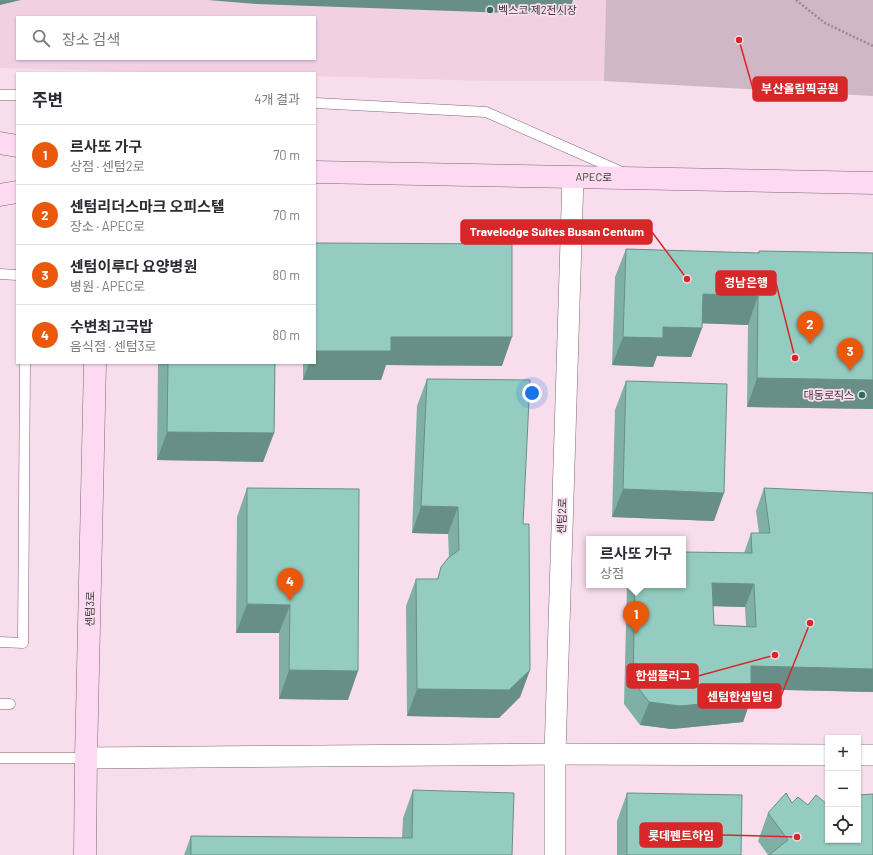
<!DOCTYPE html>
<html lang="ko">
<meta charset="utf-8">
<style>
body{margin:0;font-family:Barlow,"Noto Sans KR",sans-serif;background:#f2f2f3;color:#2b2b33}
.controls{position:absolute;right:12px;bottom:12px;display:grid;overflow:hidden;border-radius:0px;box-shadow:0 1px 3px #0004}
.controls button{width:36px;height:36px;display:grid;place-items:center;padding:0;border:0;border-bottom:1px solid #e1e1e2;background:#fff;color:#2b2b33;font:20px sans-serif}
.you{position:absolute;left:532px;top:393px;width:14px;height:14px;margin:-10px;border:3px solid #fff;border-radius:50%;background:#1a73e8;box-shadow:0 0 0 6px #1a73e833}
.badge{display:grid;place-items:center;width:26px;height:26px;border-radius:50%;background:#ea580c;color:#fff;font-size:13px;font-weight:700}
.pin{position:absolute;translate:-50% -33px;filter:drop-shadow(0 1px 2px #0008)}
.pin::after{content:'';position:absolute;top:21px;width:14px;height:12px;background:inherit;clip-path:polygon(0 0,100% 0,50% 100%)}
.popup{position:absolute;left:586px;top:536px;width:100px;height:52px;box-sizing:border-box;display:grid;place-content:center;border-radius:0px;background:#fff;filter:drop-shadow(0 1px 3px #0005);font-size:13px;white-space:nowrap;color:#7c7c81}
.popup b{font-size:15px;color:#2b2b33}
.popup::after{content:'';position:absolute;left:50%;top:100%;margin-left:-8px;border:8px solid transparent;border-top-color:#fff}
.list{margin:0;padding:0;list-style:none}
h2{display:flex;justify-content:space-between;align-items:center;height:52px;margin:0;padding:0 16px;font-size:17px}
h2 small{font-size:13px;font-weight:400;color:#7c7c81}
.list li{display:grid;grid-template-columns:26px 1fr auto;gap:12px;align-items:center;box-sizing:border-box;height:60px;padding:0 16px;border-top:1px solid #e1e1e2}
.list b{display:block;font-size:15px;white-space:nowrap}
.list p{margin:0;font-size:13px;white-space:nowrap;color:#7c7c81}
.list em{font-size:13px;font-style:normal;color:#7c7c81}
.icon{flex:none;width:22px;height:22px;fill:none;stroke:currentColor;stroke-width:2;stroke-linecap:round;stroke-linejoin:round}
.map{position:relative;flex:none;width:873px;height:855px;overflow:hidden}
.search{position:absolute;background:#fff;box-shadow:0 1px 3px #0004;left:16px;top:16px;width:300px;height:44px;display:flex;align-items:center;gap:10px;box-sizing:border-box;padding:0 14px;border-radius:0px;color:#7c7c81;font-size:15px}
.panel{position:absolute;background:#fff;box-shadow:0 1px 3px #0004;left:16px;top:72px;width:300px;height:292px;border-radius:0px}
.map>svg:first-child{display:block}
.built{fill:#f1d0e4;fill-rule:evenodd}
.green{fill:#d0b7c6}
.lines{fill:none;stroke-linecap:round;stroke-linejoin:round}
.lane-casing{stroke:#806876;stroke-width:11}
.street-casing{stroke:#806876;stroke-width:22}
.secondary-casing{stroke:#806876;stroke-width:23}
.path{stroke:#9b8893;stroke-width:2.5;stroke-dasharray:2 2;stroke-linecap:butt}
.lane{stroke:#fff;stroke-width:10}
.street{stroke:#fff;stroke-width:21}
.secondary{stroke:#fddaf1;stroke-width:22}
.wall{fill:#80afa6;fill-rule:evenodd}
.shaded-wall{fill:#688f87}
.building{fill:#95ccc1;stroke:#688f87;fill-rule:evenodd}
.poi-dot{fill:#286e62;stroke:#f8dded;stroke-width:1.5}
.labels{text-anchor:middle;stroke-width:3.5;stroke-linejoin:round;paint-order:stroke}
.poi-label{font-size:11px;fill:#3f343b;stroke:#f8dded;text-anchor:start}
.street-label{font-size:11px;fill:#3f343b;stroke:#f8dded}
.leader{fill:none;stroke:#d62828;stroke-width:1.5}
.callout-dot{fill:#d62828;stroke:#f8dded;stroke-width:1.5}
.callout{fill:#d62828;stroke:#d62828;stroke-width:1.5}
.callout-label{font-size:12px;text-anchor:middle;font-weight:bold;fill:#fff}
</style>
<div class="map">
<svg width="873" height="855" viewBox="0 0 873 855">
<rect width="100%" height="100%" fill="#f8dded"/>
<!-- built -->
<path class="built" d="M0,0H606L604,81H487L315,76V73H180L0,68ZM17,17H315V59H17Z"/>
<!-- green -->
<polygon class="green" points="606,0 873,0 873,96 604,81"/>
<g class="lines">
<defs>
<g id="lane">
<polyline points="0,95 17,95"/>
<polyline points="315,103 486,112 622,172"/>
<polyline points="0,274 17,275"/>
<polyline points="0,642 23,643 25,363"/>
<polyline points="0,704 10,704"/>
<polyline points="0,758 86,758"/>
</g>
<g id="street">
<polyline points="858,755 873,755"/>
<polyline points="86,758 555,754 828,755"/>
<polyline points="555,855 555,754 573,177"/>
</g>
<g id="secondary">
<polyline points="0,143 17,146"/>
<polyline points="315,172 873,183"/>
<polyline points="0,195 17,192"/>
<polyline points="85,855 86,758 95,363"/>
</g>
</defs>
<!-- lane casing -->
<use href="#lane" class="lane-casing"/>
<!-- street casing -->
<use href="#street" class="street-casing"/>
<!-- secondary casing -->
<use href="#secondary" class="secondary-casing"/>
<!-- path -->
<polyline class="path" points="796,0 825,23 873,46"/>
<!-- lane -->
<use href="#lane" class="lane"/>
<!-- street -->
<use href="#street" class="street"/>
<!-- secondary -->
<use href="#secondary" class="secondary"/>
</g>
<!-- wall -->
<g class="wall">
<polygon points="626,249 758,253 759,251 873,253 873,409 747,407 748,325 702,323 702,328 691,357 657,356 653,367 612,365 615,277"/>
<polygon points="158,363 275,363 274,433 263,462 157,460"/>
<polygon points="303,363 315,363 502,366 386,365 381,380 303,380"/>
<polygon points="427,379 523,524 530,670 520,697 499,718 407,716 406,606 416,579 437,579 441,567 449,557 448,534 412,533 417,406"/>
<polygon points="626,381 714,521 612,517 615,410"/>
<polygon points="247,488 348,700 279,699 279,633 236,633 237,517"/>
<path d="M764,488L872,493L873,492V692L751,689V699L743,722L672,729L640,725L624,704L627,585H683L744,553L751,533H759L756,511ZM713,606L745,607L746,626L714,625Z"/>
<polygon points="413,790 512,855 184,855 191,836 402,838 403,818"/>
<polygon points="627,793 741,855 617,855 617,821"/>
<polygon points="792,803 828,840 873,855 768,855 758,841 768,813"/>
</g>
<!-- shaded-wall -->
<g class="shaded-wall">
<polygon points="0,0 21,0 0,5"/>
<polygon points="208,0 573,0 568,15 256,4"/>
<polygon points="703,294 758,296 748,325 692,323"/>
<polygon points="663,327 702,328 691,357 657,356 653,367 612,365 623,337"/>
<polygon points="391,337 512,337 502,366 386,365 381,380 303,380 309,363 315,363 315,351"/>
<polygon points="757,378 873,380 873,409 747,407"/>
<polygon points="167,432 274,433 263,462 157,460"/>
<polygon points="623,489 724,493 714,521 612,517"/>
<polygon points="421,506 458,507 448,534 412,533"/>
<polygon points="712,583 754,584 745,607 704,606"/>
<polygon points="247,604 290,605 279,633 236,633"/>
<polygon points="751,666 873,669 873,692 743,689"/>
<polygon points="289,670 358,671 348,700 279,699"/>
<polygon points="530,670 520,697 499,718 407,716 417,689"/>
<polygon points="751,699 743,722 672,729 640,725 649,702"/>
</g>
<!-- building -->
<g class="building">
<polygon points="315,243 512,244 512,337 391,337 391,351 315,351"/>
<polygon points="626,249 759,253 759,251 873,253 873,380 757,378 758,296 703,294 702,328 663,327 663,338 623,337"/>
<polygon points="168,363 275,363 274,433 167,432"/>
<polygon points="427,379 530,380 523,524 529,524 530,670 509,690 417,689 416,579 438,579 441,567 448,558 459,550 458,507 421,506"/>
<polygon points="626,381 727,384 724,493 623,489"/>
<polygon points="247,488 359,489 358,671 289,670 290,605 247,604"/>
<path d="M764,488L873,493V669L751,666V699L680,706L649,702L633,681L635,585H683V552L752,553L751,533H770ZM712,583L754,584L756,627L714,625Z"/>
<polygon points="413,790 514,793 512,855 191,855 191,836 412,838"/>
<polygon points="627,793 742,795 741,855 627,855"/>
<polygon points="786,793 792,803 798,797 808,805 816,795 828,805 828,840 858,840 858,795 873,794 873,855 769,855 788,840 768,813"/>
</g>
<!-- markers -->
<g class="poi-dot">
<circle cx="490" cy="10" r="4"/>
<circle cx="862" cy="395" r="4"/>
</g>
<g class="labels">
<!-- poi labels -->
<g class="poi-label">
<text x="498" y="14">벡스코 제2전시장</text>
<text x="854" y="399" text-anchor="end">대동로직스</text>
</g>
<!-- street labels -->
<g class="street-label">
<text transform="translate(594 177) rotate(1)" y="4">APEC로</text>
<text transform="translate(562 516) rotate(-88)" y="4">센텀2로</text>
<text transform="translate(90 609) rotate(-89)" y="4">센텀3로</text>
</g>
</g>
<!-- callouts -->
<path class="leader" d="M739 40L753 89M687 279L652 232M795 358L776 283M775 655L698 676M810 623L781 696M797 837L722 835"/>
<g class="callout-dot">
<circle cx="739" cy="40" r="4"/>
<circle cx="687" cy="279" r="4"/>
<circle cx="795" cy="358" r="4"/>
<circle cx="775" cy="655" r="4"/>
<circle cx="810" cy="623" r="4"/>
<circle cx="797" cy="837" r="4"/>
</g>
<g class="callout">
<rect x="753" y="77" width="94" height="24" rx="4"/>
<rect x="461" y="220" width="191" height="24" rx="4"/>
<rect x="716" y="271" width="60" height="24" rx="4"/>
<rect x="627" y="664" width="71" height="24" rx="4"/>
<rect x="698" y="684" width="83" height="24" rx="4"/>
<rect x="640" y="823" width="82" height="24" rx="4"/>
</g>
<g class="callout-label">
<text x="800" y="93">부산올림픽공원</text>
<text x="557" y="236">Travelodge Suites Busan Centum</text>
<text x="746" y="287">경남은행</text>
<text x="663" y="680">한샘플러그</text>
<text x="740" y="701">센텀한샘빌딩</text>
<text x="681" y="840">롯데펜트하임</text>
</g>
</svg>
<div class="controls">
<button>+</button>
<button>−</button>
<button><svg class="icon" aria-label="locate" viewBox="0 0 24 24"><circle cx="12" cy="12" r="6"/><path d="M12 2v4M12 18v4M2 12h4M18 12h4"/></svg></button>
</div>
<div class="you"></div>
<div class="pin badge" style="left:636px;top:634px">1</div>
<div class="popup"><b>르사또 가구</b>상점</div>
<div class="pin badge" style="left:810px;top:344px">2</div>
<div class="pin badge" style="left:850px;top:371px">3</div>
<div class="pin badge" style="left:290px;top:601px">4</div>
<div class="search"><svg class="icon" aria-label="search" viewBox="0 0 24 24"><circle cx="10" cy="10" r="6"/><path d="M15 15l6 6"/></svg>장소 검색</div>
<section class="panel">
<h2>주변<small>4개 결과</small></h2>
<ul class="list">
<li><span class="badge">1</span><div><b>르사또 가구</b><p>상점 · 센텀2로</p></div><em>70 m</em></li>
<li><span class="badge">2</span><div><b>센텀리더스마크 오피스텔</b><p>장소 · APEC로</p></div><em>70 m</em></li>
<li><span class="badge">3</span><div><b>센텀이루다 요양병원</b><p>병원 · APEC로</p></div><em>80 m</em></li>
<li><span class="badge">4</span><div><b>수변최고국밥</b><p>음식점 · 센텀3로</p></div><em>80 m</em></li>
</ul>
</section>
</div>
